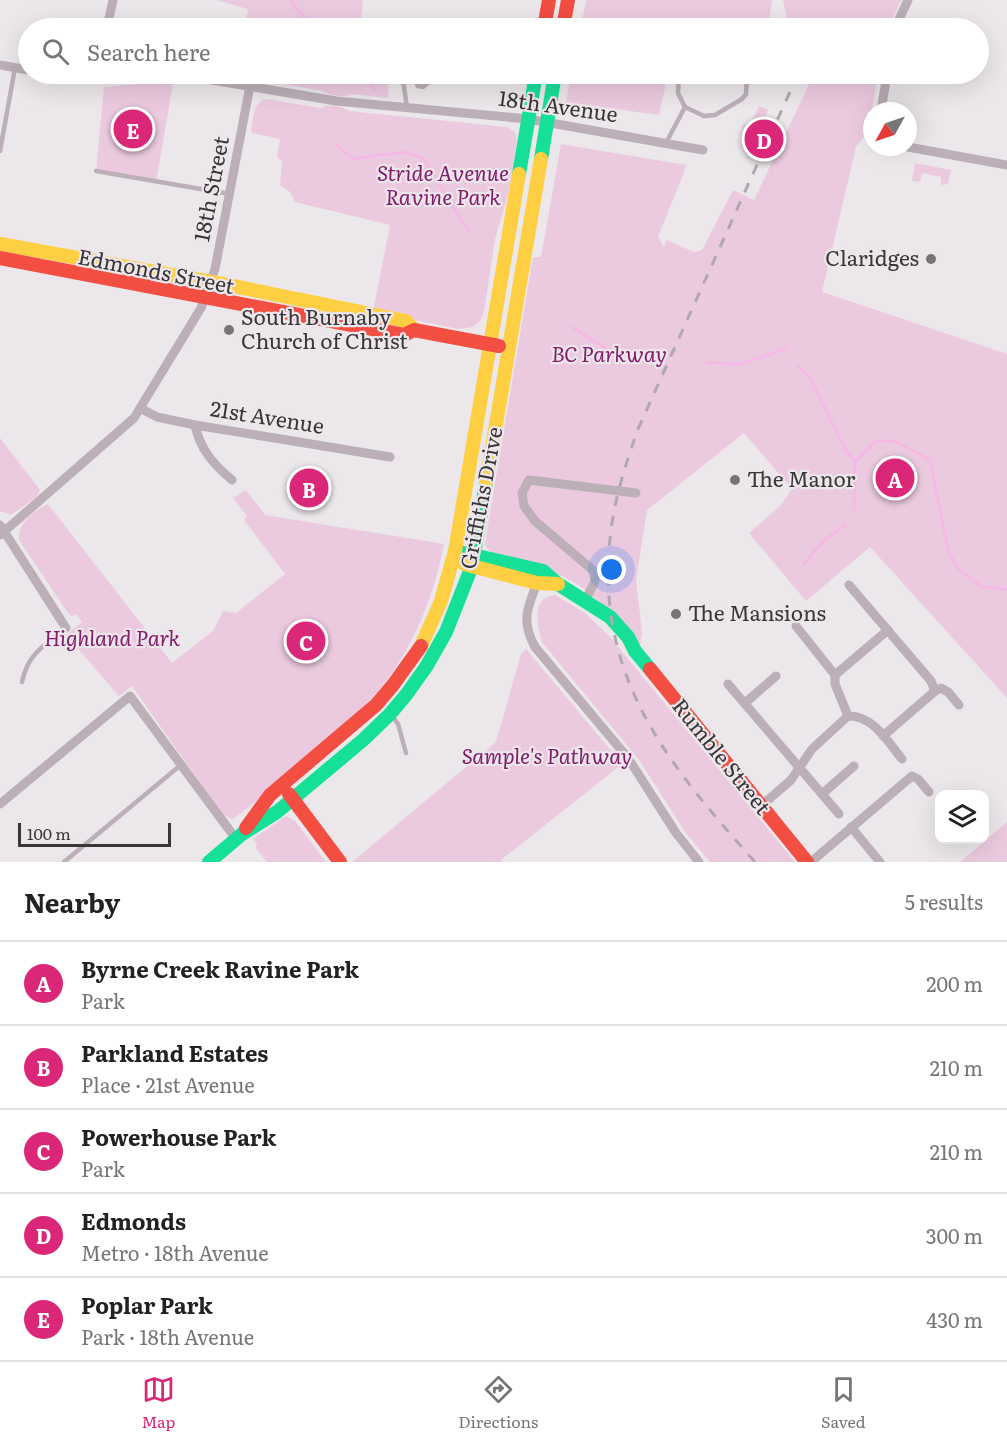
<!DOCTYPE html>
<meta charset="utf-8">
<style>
body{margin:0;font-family:Literata,serif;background:#f6f6f6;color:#222}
.controls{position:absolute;right:18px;bottom:18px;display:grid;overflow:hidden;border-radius:12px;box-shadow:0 6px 24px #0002}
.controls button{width:54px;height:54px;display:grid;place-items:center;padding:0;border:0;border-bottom:2px solid #e0e0e0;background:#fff;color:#222;font:30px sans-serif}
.compass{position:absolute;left:863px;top:102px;width:54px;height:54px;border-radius:50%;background:#fff;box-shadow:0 6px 24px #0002;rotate:230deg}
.scale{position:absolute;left:18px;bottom:15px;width:153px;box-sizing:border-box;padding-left:6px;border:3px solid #393638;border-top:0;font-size:16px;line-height:21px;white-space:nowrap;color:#393638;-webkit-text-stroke:4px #ede6eb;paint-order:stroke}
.you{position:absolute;left:612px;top:570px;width:21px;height:21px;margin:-15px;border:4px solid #fff;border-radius:50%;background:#1a73e8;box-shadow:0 0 0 9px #1a73e833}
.badge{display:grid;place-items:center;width:39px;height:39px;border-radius:50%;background:#db2777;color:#fff;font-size:20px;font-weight:700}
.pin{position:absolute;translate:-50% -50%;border:3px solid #fff;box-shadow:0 2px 6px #0006}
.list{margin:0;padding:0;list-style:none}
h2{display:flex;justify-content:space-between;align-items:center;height:78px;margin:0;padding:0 24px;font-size:26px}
h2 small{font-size:20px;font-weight:400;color:#767676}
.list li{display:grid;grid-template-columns:39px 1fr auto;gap:18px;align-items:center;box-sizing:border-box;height:84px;padding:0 24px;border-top:2px solid #e0e0e0}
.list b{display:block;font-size:22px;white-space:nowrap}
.list p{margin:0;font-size:20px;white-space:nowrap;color:#767676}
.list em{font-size:20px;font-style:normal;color:#767676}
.icon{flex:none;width:33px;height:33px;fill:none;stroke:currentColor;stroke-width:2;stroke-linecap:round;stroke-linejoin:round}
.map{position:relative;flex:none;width:1007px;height:862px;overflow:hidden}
.search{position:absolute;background:#fff;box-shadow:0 6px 24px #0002;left:18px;right:18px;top:18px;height:66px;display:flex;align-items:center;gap:15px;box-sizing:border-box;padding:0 21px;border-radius:33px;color:#767676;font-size:22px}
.sheet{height:498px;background:#fff}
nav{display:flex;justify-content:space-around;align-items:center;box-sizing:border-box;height:84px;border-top:2px solid #e0e0e0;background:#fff;font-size:16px;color:#767676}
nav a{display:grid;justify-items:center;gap:3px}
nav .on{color:#db2777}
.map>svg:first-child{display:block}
.green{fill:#ebcae0}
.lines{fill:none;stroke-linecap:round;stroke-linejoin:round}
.stream{stroke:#f6b8e4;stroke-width:3}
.lane{stroke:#bcafb7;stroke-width:4.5}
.street{stroke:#bcafb7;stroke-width:9}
.fast{stroke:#16e098;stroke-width:14}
.slow{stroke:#ffcf43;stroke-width:14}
.jam{stroke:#f24e42;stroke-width:14}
.rail{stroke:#b0a8ae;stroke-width:3;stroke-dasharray:10 10;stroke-linecap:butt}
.poi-dot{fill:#787476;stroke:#ede6eb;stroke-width:2}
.labels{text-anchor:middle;stroke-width:4.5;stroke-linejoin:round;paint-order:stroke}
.street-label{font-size:21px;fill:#393638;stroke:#ede6eb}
.park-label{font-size:21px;font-style:italic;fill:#801d6a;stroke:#ede6eb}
.poi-label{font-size:21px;fill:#393638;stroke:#ede6eb;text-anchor:start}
</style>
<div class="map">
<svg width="1007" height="862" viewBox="0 0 1007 862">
<rect width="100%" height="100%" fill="#ece7ea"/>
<!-- green -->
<g class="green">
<polygon points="216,0 363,0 360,26 380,28 245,28 248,9"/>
<polygon points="586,0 772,0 768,28 724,28 681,21 679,28 581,28"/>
<polygon points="783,0 901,0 888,28 789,28"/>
<path d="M237,74H389L388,98L351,94C343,98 330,96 323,91L237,76Z"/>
<polygon points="571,74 668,74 659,115 566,102"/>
<path d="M814,74H878L871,116L872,126L869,130L871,135H865L856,147L822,292L1007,354V698L870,547L806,601L749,533L780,506L792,489L744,433L647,510L636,580L642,632L640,645C615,616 588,584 550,571C531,564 511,559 492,554L486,547L485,543L533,257H541L561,144L687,165L658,237L664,247L666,240L694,252L702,250L733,190L754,200Z"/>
<polygon points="138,84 173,84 156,182 96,171 104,87"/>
<path d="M266,99L321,108C330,103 341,106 349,111L507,127L515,132L517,141L508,195L495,239L484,312L480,321L473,327L458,329L373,311L390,225L295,202L290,192L280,185L282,162L277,156L280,139L251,133C253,120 252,104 266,99Z"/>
<polygon points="759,106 768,110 759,131 750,134 743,131 742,126 752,121"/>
<polygon points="915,163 951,170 948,184 941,185 941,177 922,173 920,182 912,181"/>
<polygon points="0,438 40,490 36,497 11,515 0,511"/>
<path d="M246,490L265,515L444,544C432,605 408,661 365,706C344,728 318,747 295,767C279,780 249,810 232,819L222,814L132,686L119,696L66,635L82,622L76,614L72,616L68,613L19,540C17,524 34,510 48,504L172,663L213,631L223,611L236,613L285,574L244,520L247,516L233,498Z"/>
<path d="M555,595L585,613L610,637L795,862H710L686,833L639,760L542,642C537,626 531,597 555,595Z"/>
<polygon points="526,649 622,764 501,860 502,862 352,862 496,742 521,654"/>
<polygon points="286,816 295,821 326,862 267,862 256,848 257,844 253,839"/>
<polygon points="1007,822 1007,862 960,862"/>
</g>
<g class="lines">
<!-- stream -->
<g class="stream">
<polyline points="291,0 295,8 317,28"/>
<polyline points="362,74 375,89"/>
<polyline points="335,143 353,159 404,152 423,158 469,232"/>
<polyline points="572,327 613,353 633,349"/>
<polyline points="707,363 740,364 786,349"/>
<polyline points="798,367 809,376 845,449 855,462 875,441 895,441 930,460 948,550 956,567 982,587 1007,589"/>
<polyline points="854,509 855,462"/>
<polyline points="804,564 820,544 845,525"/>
</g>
<!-- lane -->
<g class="lane">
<polyline points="402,74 407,107"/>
<polyline points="417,74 415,81 418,86 423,87 430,81 428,74"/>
<polyline points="679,74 678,93 685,107 704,116 715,115 742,99 746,94 747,74"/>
<polyline points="666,143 685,107"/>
<polyline points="0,151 15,68"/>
<polyline points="96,171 230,194"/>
<path d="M22,682C28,653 44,646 66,628"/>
<polyline points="392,716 398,724 406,753"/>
<polyline points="64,862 182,764"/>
</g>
<!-- street -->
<g class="street">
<polyline points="107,28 113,0"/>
<polyline points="895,28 908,0"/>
<polyline points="0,65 28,70"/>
<polyline points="50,74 99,77 182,75 336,101 528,119 703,150"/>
<polyline points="881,111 887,74"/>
<polyline points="908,147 1007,165"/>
<polyline points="140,408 157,417 195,425 390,457"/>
<path d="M195,425C200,449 213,464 232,480"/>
<polyline points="0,525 66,628"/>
<polyline points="0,535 134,418 201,308 215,269 250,86"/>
<path d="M537,583C527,609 521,621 535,647L628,758L676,833L699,862"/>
<polyline points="849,585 931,681 935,691 941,688 948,692 959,705"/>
<polyline points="585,601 595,581 595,572 535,521 524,506 522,493 529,480 636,493"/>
<path d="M796,626L835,675V684L848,716C873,715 888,742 902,759"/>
<polyline points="835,675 888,630"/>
<polyline points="728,684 839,814"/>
<polyline points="745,703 776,676"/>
<polyline points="883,736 935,691"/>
<polyline points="822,794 854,766"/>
<polyline points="0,804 130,696 236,839"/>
<polyline points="761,806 791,780 812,749 848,716"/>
<polyline points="851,827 880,862"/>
<polyline points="811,862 912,776 918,779 929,792"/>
</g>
<!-- fast -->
<g class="fast">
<polyline points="541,159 555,74"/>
<polyline points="519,174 536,74"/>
<polyline points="455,551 543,571 558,584 610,617 628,637 635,651 650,669"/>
<polyline points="209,862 242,834 277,812 363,740 390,714 406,695 426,667 446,632 472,566 486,483"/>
</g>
<!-- slow -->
<g class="slow">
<polyline points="0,244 223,284 406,321 414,330"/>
<polyline points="486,483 541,159"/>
<polyline points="464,564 537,583 558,584"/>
<polyline points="421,646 441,601 455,551 519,174"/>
</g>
<!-- jam -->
<g class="jam">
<polyline points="544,28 549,0"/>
<polyline points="563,28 568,0"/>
<polyline points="0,258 404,335 414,330 499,346"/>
<polyline points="650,669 807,862"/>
<polyline points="289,794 340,862"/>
<polyline points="246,828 270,795 376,705 393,685 421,646"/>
</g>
<!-- rail -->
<path class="rail" d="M755,862C662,758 588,666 613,517C618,487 628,458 638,429L798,74"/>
</g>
<!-- markers -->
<g class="poi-dot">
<circle cx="931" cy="259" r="6"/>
<circle cx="229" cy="330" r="6"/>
<circle cx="735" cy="480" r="6"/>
<circle cx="676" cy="614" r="6"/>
</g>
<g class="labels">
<!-- street labels -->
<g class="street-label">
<text transform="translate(558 107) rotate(8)" y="7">18th Avenue</text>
<text transform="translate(212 189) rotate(-79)" y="7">18th Street</text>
<text transform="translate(156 272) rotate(11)" y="7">Edmonds Street</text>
<text transform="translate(267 418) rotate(9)" y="7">21st Avenue</text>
<text transform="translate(482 498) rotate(-79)" y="7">Griffiths Drive</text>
<text transform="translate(721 757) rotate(51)" y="7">Rumble Street</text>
</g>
<!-- park labels -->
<g class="park-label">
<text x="443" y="181">Stride Avenue<tspan x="443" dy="24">Ravine Park</tspan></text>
<text x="609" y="362">BC Parkway</text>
<text x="112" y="646">Highland Park</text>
<text x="547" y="764">Sample's Pathway</text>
</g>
<!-- poi labels -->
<g class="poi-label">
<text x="919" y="266" text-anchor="end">Claridges</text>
<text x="241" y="325">South Burnaby<tspan x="241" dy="24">Church of Christ</tspan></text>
<text x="747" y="487">The Manor</text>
<text x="688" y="621">The Mansions</text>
</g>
</g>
</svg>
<div class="controls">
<button><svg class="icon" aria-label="layers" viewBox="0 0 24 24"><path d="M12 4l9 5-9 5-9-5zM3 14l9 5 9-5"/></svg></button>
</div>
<svg class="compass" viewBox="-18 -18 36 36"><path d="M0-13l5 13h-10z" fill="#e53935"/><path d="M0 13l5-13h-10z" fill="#767676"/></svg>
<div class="scale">100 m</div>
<div class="you"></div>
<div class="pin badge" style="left:895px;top:478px">A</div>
<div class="pin badge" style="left:309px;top:488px">B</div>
<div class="pin badge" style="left:306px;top:641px">C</div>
<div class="pin badge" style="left:764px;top:139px">D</div>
<div class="pin badge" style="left:133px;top:129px">E</div>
<div class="search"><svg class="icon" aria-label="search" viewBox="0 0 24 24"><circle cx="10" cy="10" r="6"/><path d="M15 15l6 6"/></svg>Search here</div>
</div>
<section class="sheet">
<h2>Nearby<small>5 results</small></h2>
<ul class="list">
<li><span class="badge">A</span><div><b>Byrne Creek Ravine Park</b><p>Park</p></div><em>200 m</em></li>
<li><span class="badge">B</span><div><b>Parkland Estates</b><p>Place · 21st Avenue</p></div><em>210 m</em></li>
<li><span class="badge">C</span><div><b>Powerhouse Park</b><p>Park</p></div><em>210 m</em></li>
<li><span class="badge">D</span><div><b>Edmonds</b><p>Metro · 18th Avenue</p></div><em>300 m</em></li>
<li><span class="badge">E</span><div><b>Poplar Park</b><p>Park · 18th Avenue</p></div><em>430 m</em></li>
</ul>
</section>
<nav>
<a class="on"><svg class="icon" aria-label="map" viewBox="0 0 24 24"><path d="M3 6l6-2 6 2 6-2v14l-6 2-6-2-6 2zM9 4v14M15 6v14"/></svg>Map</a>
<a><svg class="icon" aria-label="directions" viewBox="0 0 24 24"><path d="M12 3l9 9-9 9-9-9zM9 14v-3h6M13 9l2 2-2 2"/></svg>Directions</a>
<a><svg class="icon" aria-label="saved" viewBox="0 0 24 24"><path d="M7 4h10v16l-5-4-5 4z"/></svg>Saved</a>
</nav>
